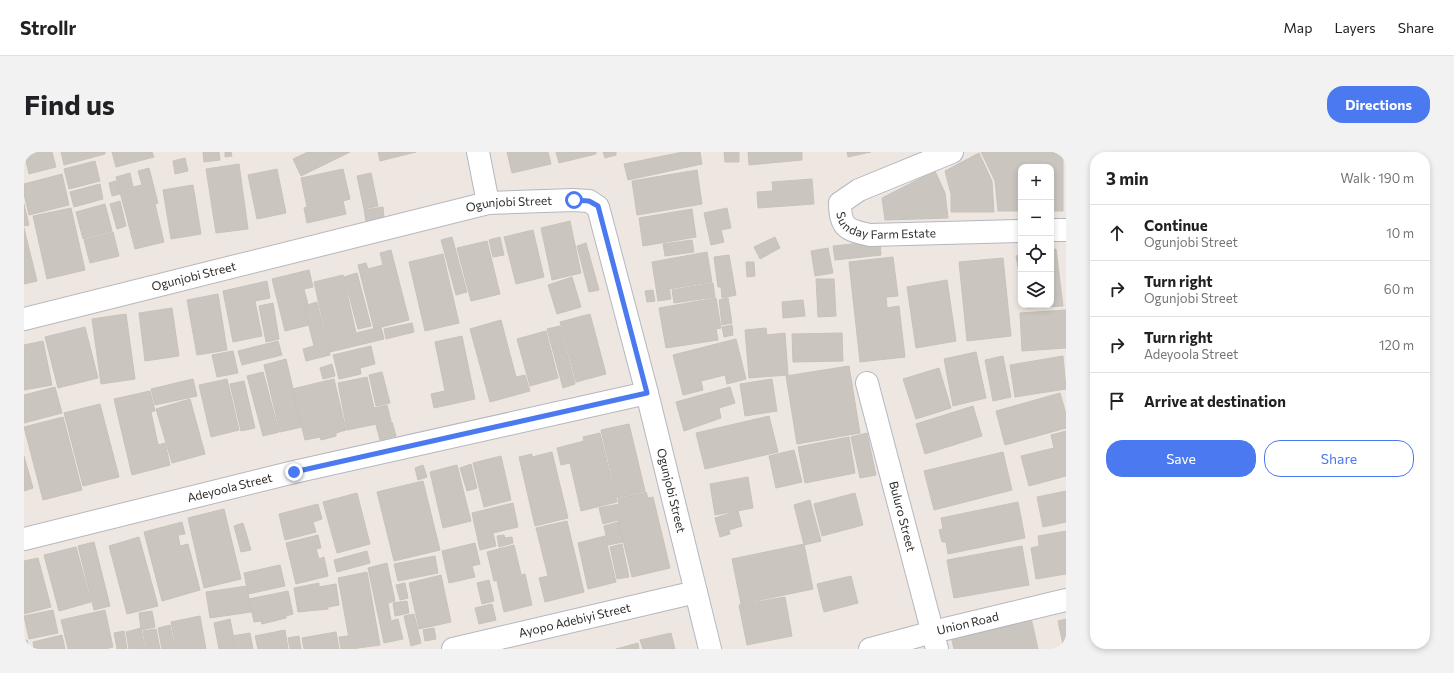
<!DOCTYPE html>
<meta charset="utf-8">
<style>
body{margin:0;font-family:Commissioner,sans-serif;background:#f2f2f2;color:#202124}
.controls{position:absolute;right:12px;top:12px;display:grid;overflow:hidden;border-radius:8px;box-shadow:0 2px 6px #0003}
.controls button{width:36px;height:36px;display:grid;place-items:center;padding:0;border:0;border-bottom:1px solid #e0e0e0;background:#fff;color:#202124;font:20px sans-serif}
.stop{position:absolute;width:12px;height:12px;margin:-9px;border:3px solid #4b79f0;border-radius:50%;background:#fff}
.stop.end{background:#4b79f0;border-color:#fff;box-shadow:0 1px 4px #0008}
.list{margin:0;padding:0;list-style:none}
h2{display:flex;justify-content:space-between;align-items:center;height:52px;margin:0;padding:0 16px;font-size:17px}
h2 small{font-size:13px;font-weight:400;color:#757577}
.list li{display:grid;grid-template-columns:26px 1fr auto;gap:12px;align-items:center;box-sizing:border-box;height:56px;padding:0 16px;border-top:1px solid #e0e0e0}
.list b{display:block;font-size:15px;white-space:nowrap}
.list p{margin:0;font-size:13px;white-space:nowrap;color:#757577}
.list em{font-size:13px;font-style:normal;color:#757577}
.actions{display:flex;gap:8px;padding:12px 16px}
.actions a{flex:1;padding:9px 0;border:1px solid #4b79f0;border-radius:16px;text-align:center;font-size:14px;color:#4b79f0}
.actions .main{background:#4b79f0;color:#fff}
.icon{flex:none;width:22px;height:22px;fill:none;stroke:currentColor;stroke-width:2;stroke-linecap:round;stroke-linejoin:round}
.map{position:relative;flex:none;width:1042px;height:497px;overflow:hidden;border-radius:16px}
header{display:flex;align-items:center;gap:24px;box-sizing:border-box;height:56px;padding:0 20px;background:#fff;border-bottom:1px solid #e0e0e0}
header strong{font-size:19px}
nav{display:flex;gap:22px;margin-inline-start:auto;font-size:14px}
.intro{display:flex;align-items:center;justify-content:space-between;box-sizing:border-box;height:96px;padding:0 24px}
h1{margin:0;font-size:28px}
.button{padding:10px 18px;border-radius:16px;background:#4b79f0;color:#fff;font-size:14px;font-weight:700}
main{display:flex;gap:24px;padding:0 24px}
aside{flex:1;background:#fff;border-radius:16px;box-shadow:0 2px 6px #0003}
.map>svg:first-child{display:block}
.building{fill:#cac5bf;stroke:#c9c2ba}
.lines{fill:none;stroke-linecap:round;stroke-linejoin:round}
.minor-casing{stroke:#b4b7bf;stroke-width:24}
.minor{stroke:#fff;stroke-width:22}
.route{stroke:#4b79f0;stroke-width:5}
.labels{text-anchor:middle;stroke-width:3.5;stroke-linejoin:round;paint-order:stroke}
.street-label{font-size:12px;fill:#2d2d2d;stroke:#fff}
</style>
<header>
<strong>Strollr</strong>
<nav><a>Map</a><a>Layers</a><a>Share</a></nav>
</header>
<div class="intro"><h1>Find us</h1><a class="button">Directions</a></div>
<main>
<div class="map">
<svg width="1042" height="497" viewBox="0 0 1042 497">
<rect width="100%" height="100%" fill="#eee7e1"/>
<!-- building -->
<g class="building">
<polygon points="0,0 28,0 32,15 5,22"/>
<polygon points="37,0 81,0 81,2 40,13"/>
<polygon points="88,0 128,0 130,5 92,15"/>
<polygon points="179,0 195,0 196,8 180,10"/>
<polygon points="201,0 207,0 208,4 201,5"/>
<polygon points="284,0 326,0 277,24 269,7"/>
<polygon points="354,0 392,0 356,9"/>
<polygon points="483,0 524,0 527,12 488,21"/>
<polygon points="532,0 572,0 572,2 535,11"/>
<polygon points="579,0 592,0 592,3 581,6"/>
<polygon points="659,0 676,0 678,12 604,28 600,12"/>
<polygon points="700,0 715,0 715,10 701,10"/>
<polygon points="724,0 778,0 778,8 725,13"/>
<polygon points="823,0 847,0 824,5"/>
<polygon points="957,0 1039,0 1039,59 1027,59 1027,15 997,15 997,59 974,59 971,29"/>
<polygon points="955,1 968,29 970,60 927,60 927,42 921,19"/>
<polygon points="161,6 164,19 151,22 149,9"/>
<polygon points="71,9 76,29 45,37 40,17"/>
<polygon points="215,12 224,77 192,81 182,17"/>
<polygon points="125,16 134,51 131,52 140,90 111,97 92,25 106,21 109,35 118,33 114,19"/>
<polygon points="253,17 262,61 233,67 224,23"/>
<polygon points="319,17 326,47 319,49 322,62 283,71 280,56 283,55 277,26"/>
<polygon points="673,18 678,52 613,63 608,29"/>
<polygon points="911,19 921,41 924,66 861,68 858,46"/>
<polygon points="347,21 354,54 340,57 333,24"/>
<polygon points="38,22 45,53 5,63 0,42 0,32"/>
<polygon points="788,27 790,52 734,56 733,40 749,39 748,30"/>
<polygon points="92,29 96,42 88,44 85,31"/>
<polygon points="76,32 79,47 50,55 46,40"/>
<polygon points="169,33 177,82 147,87 139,38"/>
<polygon points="96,49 102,74 93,77 86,52"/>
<polygon points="0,52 5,73 0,74"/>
<polygon points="81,52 88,79 59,87 52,60"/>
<polygon points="359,55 360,66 342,69 340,58"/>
<polygon points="47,56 61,118 23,127 9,64"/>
<polygon points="703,56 707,76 697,78 700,90 687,93 680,61"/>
<polygon points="668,57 672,85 619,94 615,66"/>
<polygon points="546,69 557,121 528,128 517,76"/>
<polygon points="0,76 13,129 0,132"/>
<polygon points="509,78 520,125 492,132 480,85"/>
<polygon points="89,80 95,104 66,111 60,88"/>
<polygon points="428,85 443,140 432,143 417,88"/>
<polygon points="476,85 480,103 469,105 465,88"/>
<polygon points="751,85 756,96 736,107 730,95"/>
<polygon points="668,88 670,100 641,104 639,92"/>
<polygon points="463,89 476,142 447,149 433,96"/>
<polygon points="856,89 857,103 811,108 809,94"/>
<polygon points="562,91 575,138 565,140 553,94"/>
<polygon points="804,96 809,121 791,124 787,99"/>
<polygon points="1032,97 1039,154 1004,156 1004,153 1027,153 1027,98"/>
<polygon points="367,98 385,168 350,177 334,113 342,111 344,117 359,113 356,101"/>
<polygon points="683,100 688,130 645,137 647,147 634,149 628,110"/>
<polygon points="419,102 435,171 401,179 385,110"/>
<polygon points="705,103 712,143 698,146 697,135 694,135 690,105"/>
<polygon points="997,103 997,124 996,125 992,104"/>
<polygon points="869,105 874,144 862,145 863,156 875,154 881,205 836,210 825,110"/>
<polygon points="979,106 987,184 943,189 935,110"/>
<polygon points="722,110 730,110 731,124 723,125"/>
<polygon points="285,118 289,135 280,137 289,172 261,179 248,127"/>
<polygon points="333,121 347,174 334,177 320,125"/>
<polygon points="319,123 332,181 357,175 360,187 306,200 290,130"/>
<polygon points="548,125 557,155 533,162 524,133"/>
<polygon points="792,127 810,127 812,164 794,165"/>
<polygon points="923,128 932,189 892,196 883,135"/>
<polygon points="243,129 246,146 231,149 238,184 209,190 199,139"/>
<polygon points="689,131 691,145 650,151 648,138"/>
<polygon points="629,138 631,149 623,150 621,139"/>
<polygon points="194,142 203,198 173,203 163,148"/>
<polygon points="692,146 697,176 692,177 694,188 642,196 635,156"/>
<polygon points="704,146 708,171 698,173 695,148"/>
<polygon points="779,148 781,164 759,166 758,150"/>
<polygon points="293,150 306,203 282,209 279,197 290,194 280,154"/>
<polygon points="249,151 255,187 242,190 235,154"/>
<polygon points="148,156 155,204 121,209 115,161"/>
<polygon points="1042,158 1042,196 998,199 996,161"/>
<polygon points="102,162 111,227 77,232 68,167"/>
<polygon points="566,162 582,222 552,230 536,170"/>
<polygon points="477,168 492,225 501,223 506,239 466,250 446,177"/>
<polygon points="388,171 390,180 362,187 360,177"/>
<polygon points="708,173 709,183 700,185 698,175"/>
<polygon points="536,174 551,232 539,236 523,177"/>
<polygon points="61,175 74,226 34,236 21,185"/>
<polygon points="742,176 743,183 761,181 764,223 725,226 721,178"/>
<polygon points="522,179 534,226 506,234 493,187"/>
<polygon points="818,181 819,209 769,210 768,182"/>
<polygon points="438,184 451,247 410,256 407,242 421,239 411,190"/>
<polygon points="712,187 722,227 703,232 701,223 677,229 679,238 659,243 649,203"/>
<polygon points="19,189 28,233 0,238 0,193"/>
<polygon points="254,189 258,203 218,213 214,199"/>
<polygon points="347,194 351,212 336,216 337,222 315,227 309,203"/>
<polygon points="209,199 214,221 193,225 188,203"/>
<polygon points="952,200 962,246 929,254 920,207"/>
<polygon points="979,204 987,245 969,249 961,208"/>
<polygon points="1039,204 1042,237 991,245 986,213"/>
<polygon points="262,207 278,275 256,280 240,213"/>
<polygon points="308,212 311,224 299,227 296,216"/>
<polygon points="825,214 836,281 773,292 762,224"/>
<polygon points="915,216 927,256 892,267 879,227"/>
<polygon points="239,220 255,280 239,284 223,224"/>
<polygon points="358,220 366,251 352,254 345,223"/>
<polygon points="343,225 350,256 363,253 367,269 323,278 314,231"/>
<polygon points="169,227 173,244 131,253 127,237"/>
<polygon points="203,227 215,278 187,285 175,233"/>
<polygon points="310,227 322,278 312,281 312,284 297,288 296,285 281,288 268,237"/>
<polygon points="748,227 753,259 721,264 716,232"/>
<polygon points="220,229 231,276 217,279 206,232"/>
<polygon points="31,235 38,261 0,271 0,243"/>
<polygon points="706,235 711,251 695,256 697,266 660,279 652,250"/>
<polygon points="126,239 131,259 127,260 134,293 141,291 146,313 108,323 90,247"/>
<polygon points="1036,241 1042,262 1042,276 981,293 972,259"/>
<polygon points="166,247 181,302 148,311 132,257"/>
<polygon points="76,252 95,325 59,334 40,261"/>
<polygon points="949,254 958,284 901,302 892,272"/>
<polygon points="745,264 754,300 681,317 672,281"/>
<polygon points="39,265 58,338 19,348 0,275"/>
<polygon points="368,270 372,284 356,288 352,273"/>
<polygon points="605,272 621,339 593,346 577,278"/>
<polygon points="1042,279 1042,324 1005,334 997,304 1030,296 1027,283"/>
<polygon points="576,281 593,350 557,359 546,311 537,313 533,296 560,289 559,285"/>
<polygon points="843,281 852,323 836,326 827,285"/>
<polygon points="825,285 831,321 781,331 774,295"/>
<polygon points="770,298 778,330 752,336 745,304"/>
<polygon points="528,300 544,366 511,374 495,305 508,302 508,305"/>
<polygon points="979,300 988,338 910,358 900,319"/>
<polygon points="0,304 9,336 0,339"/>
<polygon points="477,304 487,348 460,355 449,311"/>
<polygon points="447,312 453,336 443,339 436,316"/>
<polygon points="399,313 403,325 394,328 391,316"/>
<polygon points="433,313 447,369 419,376 406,320"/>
<polygon points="724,325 729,356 691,363 686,332"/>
<polygon points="399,329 416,398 370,409 353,340"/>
<polygon points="1042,339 1042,370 1019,375 1013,345"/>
<polygon points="622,340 624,346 629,345 646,416 608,425 594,368 579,372 575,356 595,352 594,347"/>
<polygon points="333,341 346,392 313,401 299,350"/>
<polygon points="831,341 839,373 798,384 790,352"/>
<polygon points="786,348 797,389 780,393 770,353"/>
<polygon points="994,350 1001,386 924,402 922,390 918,390 915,378 919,377 917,366"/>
<polygon points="489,351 494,375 469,381 472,394 456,398 448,361"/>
<polygon points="294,352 298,367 289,370 292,380 261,388 255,362"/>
<polygon points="200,357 217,427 180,436 164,366"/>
<polygon points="714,359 718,374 705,378 706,382 696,385 691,366"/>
<polygon points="543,369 560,440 521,450 515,426 524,424 512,376"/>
<polygon points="158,370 161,382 154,383 156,394 164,392 176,438 138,449 120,380"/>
<polygon points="594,370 599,390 584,393 580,374"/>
<polygon points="219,371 227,398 217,400 210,374"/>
<polygon points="1042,379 1042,422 1012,427 1007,396 1015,394 1014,384"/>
<polygon points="294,383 297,396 292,397 295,407 300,405 304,424 272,432 262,391"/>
<polygon points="480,383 481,386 488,385 489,391 475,395 473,384"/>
<polygon points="581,384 592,430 564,437 554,391"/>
<polygon points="115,385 134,454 103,462 85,394"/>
<polygon points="70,390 86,454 70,458 54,394"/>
<polygon points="451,391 456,412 448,414 451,425 425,431 418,399"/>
<polygon points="598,392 605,425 593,427 586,395"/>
<polygon points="780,392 789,437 717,452 708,407"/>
<polygon points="490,393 497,422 470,429 463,400"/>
<polygon points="998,394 1005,433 930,446 923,408"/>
<polygon points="52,395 67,450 35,459 20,403"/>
<polygon points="343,399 346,411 313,420 310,408"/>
<polygon points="411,404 414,421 374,429 370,412"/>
<polygon points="14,406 27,455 0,462 0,409"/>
<polygon points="363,411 371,449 364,451 367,469 374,467 379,487 360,491 344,416"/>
<polygon points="256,413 261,434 224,442 220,421"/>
<polygon points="343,420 356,493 327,497 314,426"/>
<polygon points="501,422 508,453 480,460 473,429"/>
<polygon points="417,423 427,470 395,477 385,431"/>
<polygon points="827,424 834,451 800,460 793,432"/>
<polygon points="465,428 470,449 458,452 453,431"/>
<polygon points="295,431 295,435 312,432 315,453 304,455 304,457 274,460 270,436"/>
<polygon points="381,431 384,446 376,448 372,433"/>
<polygon points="223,434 227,460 186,466 182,440"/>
<polygon points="264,439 269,462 262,464 262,466 238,472 237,469 230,470 225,447"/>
<polygon points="761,445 768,484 723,493 715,453"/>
<polygon points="383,449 385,461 371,464 369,451"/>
<polygon points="468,452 472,468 455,472 451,456"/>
<polygon points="29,458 34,481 5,487 0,464"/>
<polygon points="81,458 89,495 81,497 44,497 37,468"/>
<polygon points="128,459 131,475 117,478 115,461"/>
<polygon points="1006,461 1014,497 930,497 926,480"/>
<polygon points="390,462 397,491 387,494 380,464"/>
<polygon points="176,464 182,497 152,497 147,470"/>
<polygon points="206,467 212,497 195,497 190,471"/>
<polygon points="1042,467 1042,497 1040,497 1034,469"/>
<polygon points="146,473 151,497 138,497 134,476"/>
<polygon points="117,476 121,497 105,497 102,480"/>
<polygon points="410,476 412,487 401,489 399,478"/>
<polygon points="132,477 136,497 122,497 119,479"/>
<polygon points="261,478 264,497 234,497 231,484"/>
<polygon points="100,479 103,497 93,497 90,481"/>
<polygon points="312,480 315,497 280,497 278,486"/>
<polygon points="226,481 229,497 210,497 208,484"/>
<polygon points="647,481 651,497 619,497 616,488"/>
<polygon points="38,483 41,497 10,497 9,490"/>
<polygon points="275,484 277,497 266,497 264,486"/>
<polygon points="324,484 326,497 317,497 315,485"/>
<polygon points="0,488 3,488 5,497 0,497"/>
<polygon points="614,491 615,497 592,497"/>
</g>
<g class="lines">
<defs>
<g id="minor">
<polyline points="454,0 464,51"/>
<path id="s1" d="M928,0L835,38L816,51C816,76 823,78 846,83L997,79"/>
<polyline points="1027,78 1042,78"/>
<path id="s2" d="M0,167L464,51L549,48L565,49L574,55L623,241L686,497"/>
<path id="s3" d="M843,231L913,497"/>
<path id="s4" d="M0,387L270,320L623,241"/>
<path id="s5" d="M429,497L672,440"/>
<path id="s6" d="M846,497L909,480L1042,448"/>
</g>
</defs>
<!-- minor casing -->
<use href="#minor" class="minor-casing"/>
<!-- minor -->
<use href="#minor" class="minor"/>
</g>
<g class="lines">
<!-- route -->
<polyline class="route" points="270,320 623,241 574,54 565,49 550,48"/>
</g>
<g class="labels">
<!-- street labels -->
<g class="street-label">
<text dy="4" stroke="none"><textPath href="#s2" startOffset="499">Ogunjobi Street</textPath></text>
<text dy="4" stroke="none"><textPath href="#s1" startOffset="186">Sunday Farm Estate</textPath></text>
<text dy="4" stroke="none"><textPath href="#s2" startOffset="175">Ogunjobi Street</textPath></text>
<text dy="4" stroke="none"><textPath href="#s4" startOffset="212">Adeyoola Street</textPath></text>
<text dy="4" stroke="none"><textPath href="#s2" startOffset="883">Ogunjobi Street</textPath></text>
<text dy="4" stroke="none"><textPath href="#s3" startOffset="138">Buluro Street</textPath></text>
<text dy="4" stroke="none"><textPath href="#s5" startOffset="125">Ayopo Adebiyi Street</textPath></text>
<text dy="4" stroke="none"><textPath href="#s6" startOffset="101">Union Road</textPath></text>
</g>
</g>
</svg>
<div class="controls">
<button>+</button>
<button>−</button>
<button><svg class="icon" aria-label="locate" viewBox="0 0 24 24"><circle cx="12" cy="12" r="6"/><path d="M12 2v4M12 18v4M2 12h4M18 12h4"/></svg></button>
<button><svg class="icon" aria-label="layers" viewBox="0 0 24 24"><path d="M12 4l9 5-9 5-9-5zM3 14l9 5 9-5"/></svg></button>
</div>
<div class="stop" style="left:550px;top:48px"></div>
<div class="stop end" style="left:270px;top:320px"></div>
</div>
<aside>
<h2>3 min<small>Walk · 190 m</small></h2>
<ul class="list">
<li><svg class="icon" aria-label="ahead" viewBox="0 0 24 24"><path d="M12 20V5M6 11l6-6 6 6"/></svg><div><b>Continue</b><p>Ogunjobi Street</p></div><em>10 m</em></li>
<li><svg class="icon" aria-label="right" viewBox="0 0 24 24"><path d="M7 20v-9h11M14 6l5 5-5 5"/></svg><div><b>Turn right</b><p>Ogunjobi Street</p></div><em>60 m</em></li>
<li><svg class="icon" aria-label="right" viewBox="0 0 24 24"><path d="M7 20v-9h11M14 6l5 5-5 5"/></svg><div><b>Turn right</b><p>Adeyoola Street</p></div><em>120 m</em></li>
<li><svg class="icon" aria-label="arrive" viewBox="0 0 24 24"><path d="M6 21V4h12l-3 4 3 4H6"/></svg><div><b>Arrive at destination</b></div></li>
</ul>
<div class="actions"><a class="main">Save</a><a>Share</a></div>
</aside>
</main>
